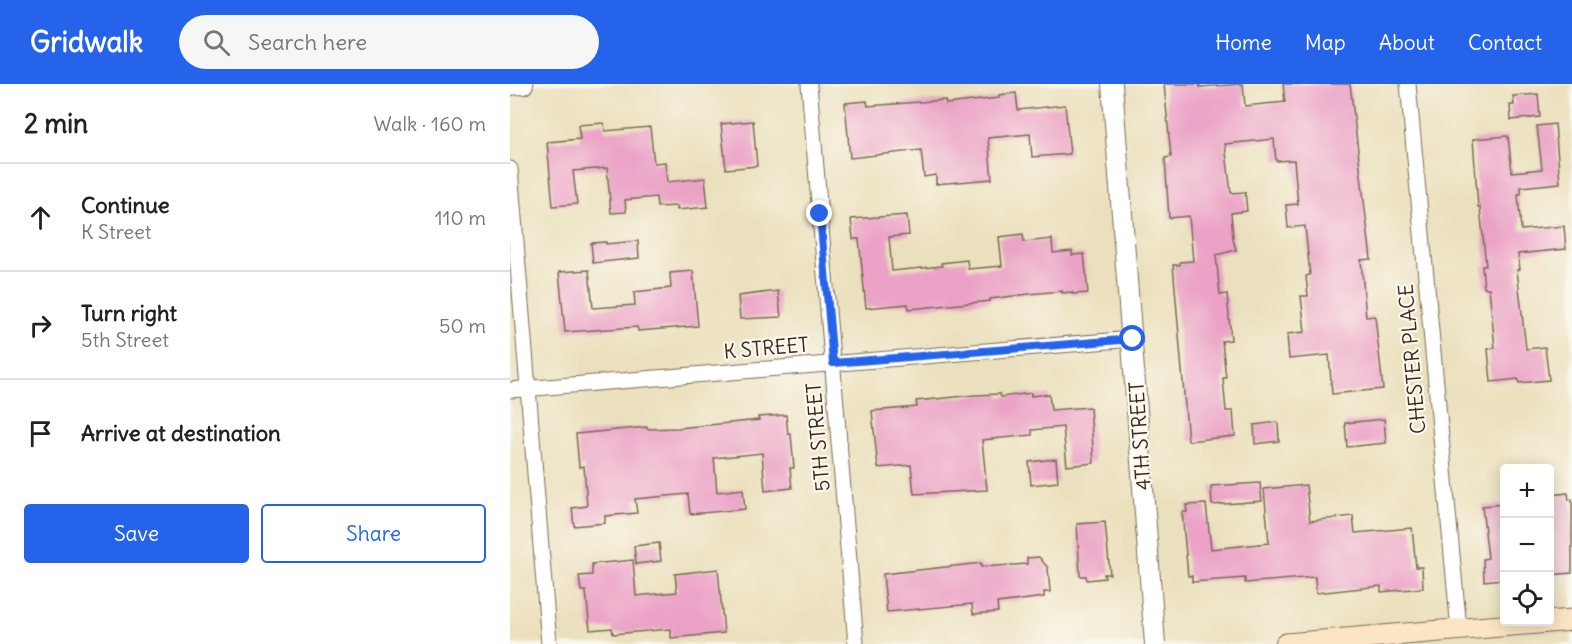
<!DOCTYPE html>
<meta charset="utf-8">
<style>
body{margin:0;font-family:Delius,sans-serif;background:#f6f6f6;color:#202124}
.controls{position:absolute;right:18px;bottom:18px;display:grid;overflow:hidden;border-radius:6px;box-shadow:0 3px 15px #0003}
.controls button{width:54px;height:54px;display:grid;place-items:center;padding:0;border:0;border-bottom:2px solid #e0e0e0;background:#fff;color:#202124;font:30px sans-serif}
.stop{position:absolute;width:18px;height:18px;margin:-14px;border:4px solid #2563eb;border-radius:50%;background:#fff}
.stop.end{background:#2563eb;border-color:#fff;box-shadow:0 2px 6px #0008}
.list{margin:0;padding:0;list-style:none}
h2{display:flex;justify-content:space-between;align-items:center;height:78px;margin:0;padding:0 24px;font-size:26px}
h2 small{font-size:20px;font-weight:400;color:#757577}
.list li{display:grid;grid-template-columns:39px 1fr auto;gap:18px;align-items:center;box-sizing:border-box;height:108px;padding:0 24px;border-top:2px solid #e0e0e0}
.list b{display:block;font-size:22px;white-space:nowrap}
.list p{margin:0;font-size:20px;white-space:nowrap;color:#757577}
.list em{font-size:20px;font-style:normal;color:#757577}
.actions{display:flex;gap:12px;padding:18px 24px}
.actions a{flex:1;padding:14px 0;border:2px solid #2563eb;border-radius:6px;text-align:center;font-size:21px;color:#2563eb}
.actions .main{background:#2563eb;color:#fff}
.icon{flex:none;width:33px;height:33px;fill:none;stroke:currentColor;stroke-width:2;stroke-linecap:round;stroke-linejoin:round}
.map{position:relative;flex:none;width:1062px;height:560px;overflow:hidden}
header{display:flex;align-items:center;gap:36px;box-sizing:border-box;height:84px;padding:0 30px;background:#2563eb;color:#fff}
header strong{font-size:28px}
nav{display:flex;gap:33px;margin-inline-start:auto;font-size:21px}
.search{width:420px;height:54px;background:#f6f6f6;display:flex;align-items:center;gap:15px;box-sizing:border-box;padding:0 21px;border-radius:33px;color:#757577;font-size:22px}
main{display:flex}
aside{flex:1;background:#fff}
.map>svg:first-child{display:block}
.building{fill:#eba2c6}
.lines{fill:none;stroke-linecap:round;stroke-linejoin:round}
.minor-casing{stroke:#796a56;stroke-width:17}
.tertiary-casing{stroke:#796a56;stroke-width:22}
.secondary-casing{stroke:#796a56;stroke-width:23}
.minor{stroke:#fff;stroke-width:15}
.tertiary{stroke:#fff;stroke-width:20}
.secondary{stroke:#fce5c4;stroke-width:21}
.route{stroke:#2563eb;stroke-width:8}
.labels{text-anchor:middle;stroke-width:4.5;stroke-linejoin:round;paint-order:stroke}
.street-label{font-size:20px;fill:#3b2a1e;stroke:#fbf7ec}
</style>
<header>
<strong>Gridwalk</strong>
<div class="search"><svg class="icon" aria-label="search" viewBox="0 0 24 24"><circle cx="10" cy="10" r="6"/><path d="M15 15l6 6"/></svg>Search here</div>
<nav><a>Home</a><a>Map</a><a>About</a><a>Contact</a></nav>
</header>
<main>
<aside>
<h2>2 min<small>Walk · 160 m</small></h2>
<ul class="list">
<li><svg class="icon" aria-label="ahead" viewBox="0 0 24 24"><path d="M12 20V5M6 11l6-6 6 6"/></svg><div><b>Continue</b><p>K Street</p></div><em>110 m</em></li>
<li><svg class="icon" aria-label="right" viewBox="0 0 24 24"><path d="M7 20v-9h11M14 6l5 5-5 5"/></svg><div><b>Turn right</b><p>5th Street</p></div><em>50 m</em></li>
<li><svg class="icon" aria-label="arrive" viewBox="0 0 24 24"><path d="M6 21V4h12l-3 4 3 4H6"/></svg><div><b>Arrive at destination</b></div></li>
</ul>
<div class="actions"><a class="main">Save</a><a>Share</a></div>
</aside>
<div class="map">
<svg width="1062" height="560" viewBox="0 0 1062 560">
<rect width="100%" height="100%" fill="#fbf7ec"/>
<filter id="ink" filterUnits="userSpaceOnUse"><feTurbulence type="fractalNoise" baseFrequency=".0167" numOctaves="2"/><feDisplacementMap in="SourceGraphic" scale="12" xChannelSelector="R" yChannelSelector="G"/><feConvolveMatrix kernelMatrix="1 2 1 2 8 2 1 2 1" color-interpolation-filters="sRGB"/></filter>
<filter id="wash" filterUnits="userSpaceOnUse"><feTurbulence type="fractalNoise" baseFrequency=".008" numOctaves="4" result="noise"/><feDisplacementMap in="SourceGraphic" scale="24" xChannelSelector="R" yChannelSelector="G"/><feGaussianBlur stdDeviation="1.35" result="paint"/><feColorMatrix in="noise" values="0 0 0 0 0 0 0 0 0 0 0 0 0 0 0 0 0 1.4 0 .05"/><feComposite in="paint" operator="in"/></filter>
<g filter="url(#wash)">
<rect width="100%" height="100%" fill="#ebe0bd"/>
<g id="blocks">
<!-- building -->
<g class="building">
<polygon points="654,0 689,0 690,3 733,0 735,22 775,18 773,0 840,0 861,175 851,176 856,233 865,232 873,305 822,310 819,271 779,275 777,250 795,248 791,212 798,212 796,192 800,191 795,142 778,144 776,121 788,120 784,76 766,77 764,55 715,60 721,109 735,108 737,127 721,129 723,155 726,166 706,171 710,211 717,210 721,256 712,257 716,294 713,294 716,327 723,327 725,352 678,357 663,181 670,181 670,178 683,177 679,132 659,134 655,74 661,73"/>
<polygon points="506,9 508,26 555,21 560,70 522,73 520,50 478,54 482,95 426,100 426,91 414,93 411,66 340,74 335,19 357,17 358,22 435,16 436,20 489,14 489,11"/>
<polygon points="1028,10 1030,33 1001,36 1000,21 1004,21 1003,12"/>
<polygon points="243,37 247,82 216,85 211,40"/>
<polygon points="94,39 95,47 140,43 144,79 155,78 157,98 195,94 198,123 167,126 167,122 147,123 146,113 115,116 116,128 101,129 97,84 63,87 67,120 43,122 37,58 70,55 68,41"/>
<polygon points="1045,40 1050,99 1011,103 1011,110 1008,110 1011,146 1054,142 1056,165 1008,170 1010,185 1007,186 1016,265 1035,263 1039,296 1009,299 1008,295 981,298 978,265 985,264 979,204 974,204 972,182 976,182 970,123 968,123 963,55 998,52 1002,88 1032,85 1027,42"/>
<polygon points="397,131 399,151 379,153 382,187 432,182 431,179 457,176 458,185 492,182 489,153 513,150 514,158 542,155 543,169 562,167 562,171 574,170 578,209 562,210 562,208 552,209 552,207 519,210 480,215 480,217 399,225 398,220 356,224 349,155 343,155 341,135"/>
<polygon points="128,157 129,174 83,179 81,159 96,158 96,160"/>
<polygon points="79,186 83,224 125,221 124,208 161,204 160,189 183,187 188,242 128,247 127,243 55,248 49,188"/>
<polygon points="268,207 271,233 230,235 228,212"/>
<polygon points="521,309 521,312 539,310 541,326 580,323 584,379 557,382 553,343 522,346 522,351 472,356 477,406 404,410 401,381 368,384 362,327 407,323 406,317 465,311 490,310 491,313"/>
<polygon points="276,331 278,350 281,350 284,384 280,384 282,404 255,407 252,369 204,374 207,408 233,405 235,425 180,430 178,410 125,415 127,429 95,432 95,439 64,442 62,424 77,422 74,382 69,383 66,350 137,343 137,345 168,344 230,338 249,336 248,333"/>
<polygon points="874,335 876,359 837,363 835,339"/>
<polygon points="768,338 769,357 745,360 744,341"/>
<polygon points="546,375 548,398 521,401 519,378"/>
<polygon points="750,399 752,417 702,421 701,402"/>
<polygon points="796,401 800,437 843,432 845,449 902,444 906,483 912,483 913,504 871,508 871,502 806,509 805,493 735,499 735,494 682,498 682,492 678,492 672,428 677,428 676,421 696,420 701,465 759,459 754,405"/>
<polygon points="1058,409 1059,416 1062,415 1062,489 1040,491 1040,411"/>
<polygon points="994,420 994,495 974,497 973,475 978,474 972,422"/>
<polygon points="595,438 600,490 594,490 595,494 577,496 576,492 570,492 567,440"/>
<polygon points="149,459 151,477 126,480 124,462"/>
<polygon points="529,473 538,484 540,508 534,508 534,513 487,519 488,528 463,530 462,520 377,528 373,490 471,479 471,483 517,480 517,474"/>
<polygon points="123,476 126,512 167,508 165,490 208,485 214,549 161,554 161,545 103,550 102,544 80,546 76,507 71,507 69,492 82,491 82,480"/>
</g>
</g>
</g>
<g filter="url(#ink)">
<use href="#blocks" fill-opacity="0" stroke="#796a56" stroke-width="1.5"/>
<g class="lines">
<defs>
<g id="minor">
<polyline points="299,0 346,560"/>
<polyline points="898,0 949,546"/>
<polyline points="0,85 39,560"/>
<polyline points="0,306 623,255"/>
</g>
<g id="tertiary">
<polyline points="602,0 645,560"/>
<polyline points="0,1 13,0"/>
</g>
<polyline id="secondary" points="776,560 1062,536"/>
</defs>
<!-- minor casing -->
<use href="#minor" class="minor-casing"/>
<!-- tertiary casing -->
<use href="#tertiary" class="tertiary-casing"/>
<!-- secondary casing -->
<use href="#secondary" class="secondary-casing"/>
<!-- minor -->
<use href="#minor" class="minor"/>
<!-- tertiary -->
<use href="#tertiary" class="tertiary"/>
<!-- secondary -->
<use href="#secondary" class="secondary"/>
</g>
</g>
<g class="lines" filter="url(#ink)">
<!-- route -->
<polyline class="route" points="310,130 323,279 623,255"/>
</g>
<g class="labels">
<!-- street labels -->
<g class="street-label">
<text transform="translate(256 264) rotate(-5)" y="7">K STREET</text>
<text transform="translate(902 275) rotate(-95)" y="7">CHESTER PLACE</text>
<text transform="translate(630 352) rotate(-94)" y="7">4TH STREET</text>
<text transform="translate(308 353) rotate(-95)" y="7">5TH STREET</text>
</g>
</g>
</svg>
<div class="controls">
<button>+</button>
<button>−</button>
<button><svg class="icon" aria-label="locate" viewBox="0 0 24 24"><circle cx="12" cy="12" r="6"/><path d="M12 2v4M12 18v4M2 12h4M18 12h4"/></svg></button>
</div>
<div class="stop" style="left:623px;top:255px"></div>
<div class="stop end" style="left:310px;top:130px"></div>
</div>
</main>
